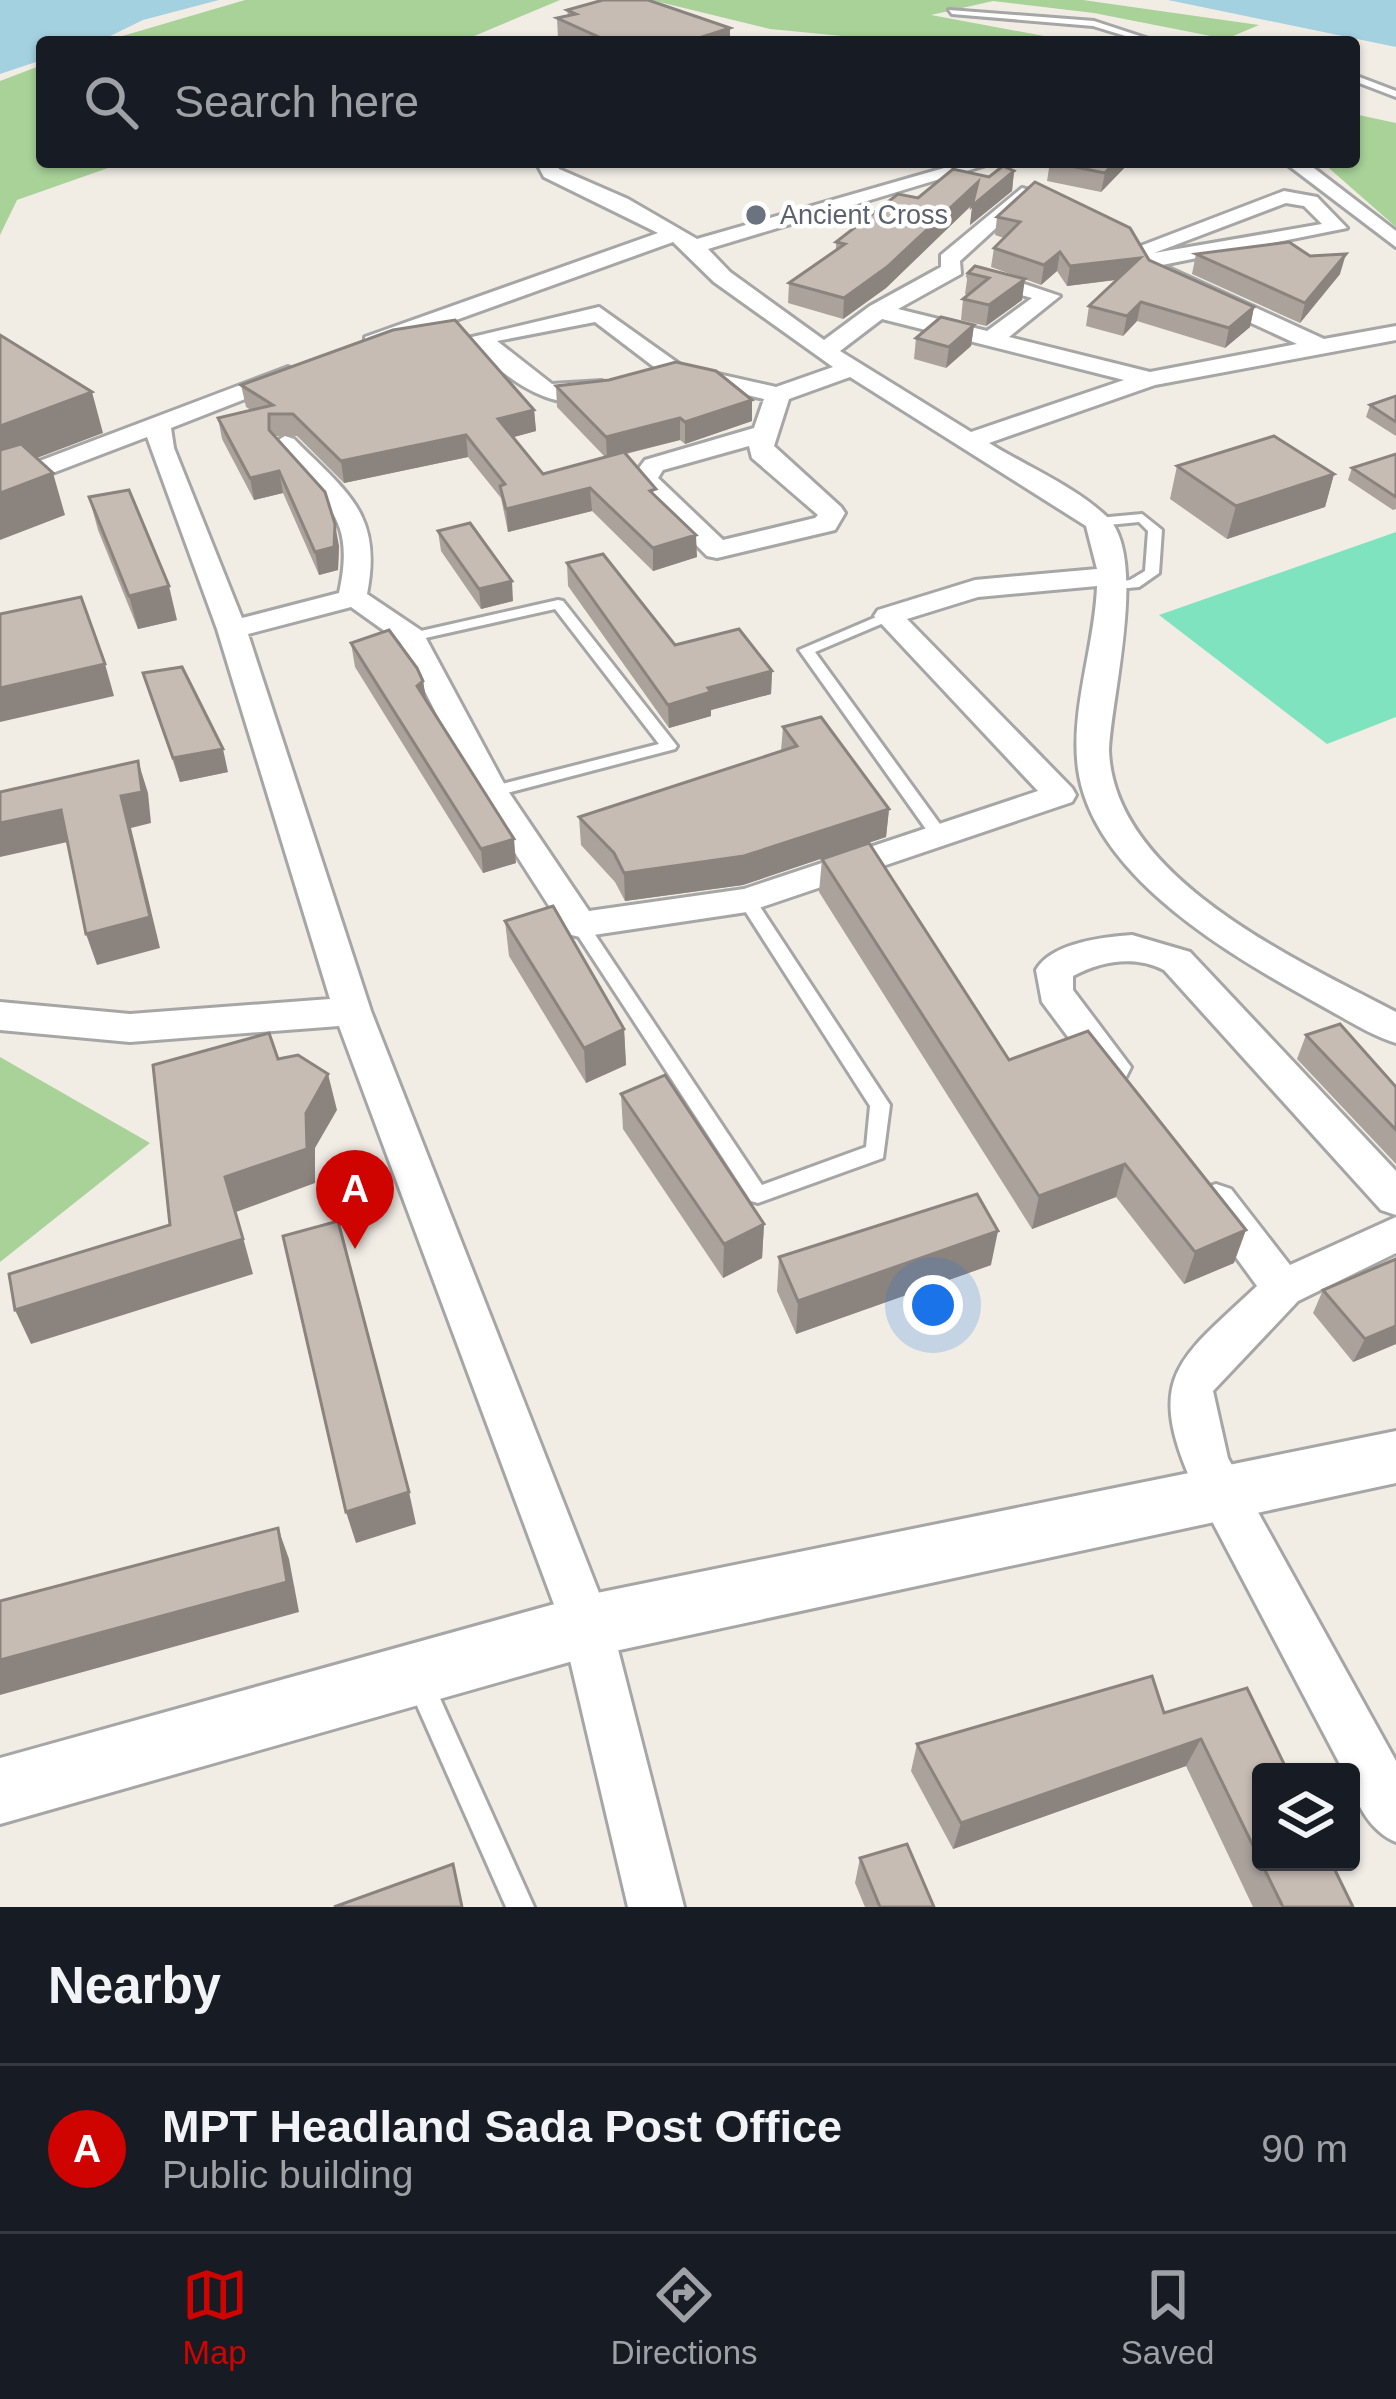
<!DOCTYPE html>
<style>
body{margin:0;font-family:Arial,sans-serif;background:#20242c;color:#f1f3f6}
.controls{position:absolute;right:36px;bottom:36px;display:grid;overflow:hidden;border-radius:12px;box-shadow:0 3px 9px #0004}
.controls button{width:108px;height:108px;display:grid;place-items:center;padding:0;border:0;border-bottom:3px solid #363941;background:#171b24;color:#f1f3f6;font:60px sans-serif}
.you{position:absolute;left:933px;top:1305px;width:42px;height:42px;margin:-30px;border:9px solid #fff;border-radius:50%;background:#1a73e8;box-shadow:0 0 0 18px #1a73e833}
.badge{display:grid;place-items:center;width:78px;height:78px;border-radius:50%;background:#cf0400;color:#fff;font-size:39px;font-weight:700}
.pin{position:absolute;translate:-50% -99px;filter:drop-shadow(0 3px 6px #0008)}
.pin::after{content:'';position:absolute;top:63px;width:42px;height:36px;background:inherit;clip-path:polygon(0 0,100% 0,50% 100%)}
.list{margin:0;padding:0;list-style:none}
h2{display:flex;justify-content:space-between;align-items:center;height:156px;margin:0;padding:0 48px;font-size:51px}
h2 small{font-size:39px;font-weight:400;color:#9ea1a6}
.list li{display:grid;grid-template-columns:78px 1fr auto;gap:36px;align-items:center;box-sizing:border-box;height:168px;padding:0 48px;border-top:3px solid #363941}
.list b{display:block;font-size:45px;white-space:nowrap}
.list p{margin:0;font-size:39px;white-space:nowrap;color:#9ea1a6}
.list em{font-size:39px;font-style:normal;color:#9ea1a6}
.icon{flex:none;width:66px;height:66px;fill:none;stroke:currentColor;stroke-width:2;stroke-linecap:round;stroke-linejoin:round}
.map{position:relative;flex:none;width:1396px;height:1907px;overflow:hidden}
.search{position:absolute;background:#171b24;box-shadow:0 3px 9px #0004;left:36px;right:36px;top:36px;height:132px;display:flex;align-items:center;gap:30px;box-sizing:border-box;padding:0 42px;border-radius:12px;color:#9ea1a6;font-size:45px}
.sheet{height:324px;background:#171b24}
nav{display:flex;justify-content:space-around;align-items:center;box-sizing:border-box;height:168px;border-top:3px solid #363941;background:#171b24;font-size:33px;color:#9ea1a6}
nav a{display:grid;justify-items:center;gap:6px}
nav .on{color:#cf0400}
.map>svg:first-child{display:block}
.forest{fill:#a8d298}
.pitch{fill:#80e3bf}
.water{fill:#a4d1e0}
.lines{fill:none;stroke-linecap:round;stroke-linejoin:round}
.service-casing{stroke:#a6a6a6;stroke-width:6}
.minor-casing{stroke:#a6a6a6;stroke-width:6}
.tertiary-casing{stroke:#a6a6a6;stroke-width:6}
.service{fill:#fff;fill-rule:evenodd}
.minor{fill:#fff;fill-rule:evenodd}
.tertiary{fill:#fff;fill-rule:evenodd}
.wall{fill:#aaa29b}
.shaded-wall{fill:#8b847e}
.building{fill:#c6bcb4;stroke:#8b847e;stroke-width:3}
.worship-dot{fill:#6b7280;stroke:#fff;stroke-width:4.5}
.labels{text-anchor:middle;stroke-width:9;stroke-linejoin:round;paint-order:stroke}
.far-worship-label{font-size:27px;fill:#5b616d;stroke:#fff;text-anchor:start}
</style>
<div class="map">
<svg width="1396" height="1907" viewBox="0 0 1396 1907">
<rect width="100%" height="100%" fill="#f1ede5"/>
<!-- forest -->
<g class="forest">
<polygon points="245,0 560,0 460,42 102,42"/>
<polygon points="651,0 1083,0 1259,25 1226,39 1094,13 993,1 931,15 1076,42 904,42 770,29"/>
<polygon points="42,65 42,162 125,162 17,200 0,235 0,81"/>
<polygon points="1354,114 1396,123 1396,227 1322,162 1354,162"/>
<polygon points="0,1057 150,1143 0,1262"/>
</g>
<!-- pitch -->
<polygon class="pitch" points="1396,532 1396,717 1327,744 1159,615"/>
<!-- water -->
<g class="water">
<polygon points="0,0 219,0 143,20 98,42 42,42 42,60 0,74"/>
<polygon points="1168,0 1396,0 1396,47"/>
</g>
<g class="lines">
<defs>
<g id="service">
<polygon points="949,10 1094,21 1158,42 1145,42 1093,26 952,14"/>
<polygon points="1354,75 1396,91 1396,97 1354,81"/>
<polygon points="1142,514 1162,530 1159,573 1139,587 1106,590 1106,584 1130,580 1145,571 1148,531 1139,522 1098,526 1091,522 1098,518"/>
<polygon points="558,600 563,601 677,746 675,749 492,797 486,796 484,792 486,788 659,744 555,609 412,641 405,637 412,633"/>
<polygon points="888,612 893,613 893,619 815,652 945,831 947,835 939,841 933,839 799,650"/>
<polygon points="747,894 753,896 890,1105 883,1158 758,1203 751,1201 571,925 580,919 586,921 762,1185 866,1147 870,1106 738,900"/>
<polygon points="420,1670 429,1674 534,1907 506,1907 407,1683 411,1674"/>
</g>
<g id="minor">
<path d="M536,162H556L559,169L628,199L697,239L965,162H996L708,249L730,272L824,340L870,306L941,267V255L1022,188L1029,190V198L960,261L961,274L898,309L987,331L1032,298L972,281L969,276L980,269L1060,296L1009,337L1150,372L1297,344L1147,275L1130,250L1284,191L1317,197L1347,228L1162,265L1324,339L1396,326V340L1155,385L989,443C1026,466 1074,486 1106,516C1149,554 1111,697 1109,750C1113,878 1299,961 1396,1012V1043C1370,1035 1346,1019 1322,1006C1235,958 1093,878 1078,769C1070,710 1095,645 1097,586L978,597L907,619L1072,788L1076,795L1072,802L747,912L580,937L567,934L476,792L400,642L351,607L248,634L371,1011L612,1626L684,1907H628L562,1626L339,1026L130,1042L0,1030V1002L130,1014L330,999L217,629L147,437L0,493V476L288,367L300,374L296,379L171,428L174,448L242,618L339,593C358,508 318,503 272,444L285,436L294,439C346,492 383,513 367,594L422,631L508,791L589,911L744,889L1038,791L874,616L878,610L975,580L1097,569L1086,526L850,377L789,399L774,446L841,507L845,513L835,530L717,558L707,556L631,479L645,460L754,428L764,399L666,376L595,322L497,341L552,384L602,381L614,388C566,428 499,376 468,338L599,307L682,366L776,387L833,367L714,282L673,242L381,347H365V337L658,233L544,177ZM1286,203L1304,206L1322,224L1154,253ZM882,319L1124,380L971,432L840,351ZM749,446L752,458L818,515L815,518L723,540L658,478L663,470Z"/>
<polygon points="1284,162 1306,162 1396,231 1396,247"/>
<path d="M1132,935L1190,952L1396,1171V1215L1381,1210L1164,970C1134,955 1102,961 1073,976V990L1131,1067L1126,1077L1112,1081L1098,1077L1042,1002L1036,970C1051,943 1103,937 1132,935Z"/>
<path d="M1216,1184L1231,1189L1290,1265L1396,1217V1253L1298,1301L1213,1391L1228,1458L1396,1761V1842C1371,1832 1351,1800 1351,1772H1344L1192,1483C1144,1375 1181,1358 1257,1286L1195,1201L1201,1189Z"/>
</g>
<polygon id="tertiary" points="1396,1431 1396,1483 587,1657 0,1824 0,1758 587,1595"/>
</defs>
<!-- service casing -->
<use href="#service" class="service-casing"/>
<!-- minor casing -->
<use href="#minor" class="minor-casing"/>
<!-- tertiary casing -->
<use href="#tertiary" class="tertiary-casing"/>
<!-- service -->
<use href="#service" class="service"/>
<!-- minor -->
<use href="#minor" class="minor"/>
<!-- tertiary -->
<use href="#tertiary" class="tertiary"/>
</g>
<!-- wall -->
<g class="wall">
<polygon points="567,10 730,42 567,42 558,38 557,18 568,16"/>
<polygon points="1050,162 1130,162 1101,192 1047,181"/>
<polygon points="1014,171 1012,191 970,225 973,204 886,288 843,319 788,303 789,283 836,250 836,242 918,198"/>
<polygon points="1035,182 1149,260 1254,307 1250,327 1225,348 1137,321 1123,336 1086,326 1089,306 1117,280 1067,286 1057,271 1041,285 991,267 994,248 1004,238 995,235 997,217"/>
<polygon points="1196,254 1340,274 1300,323 1192,274"/>
<polygon points="975,266 1022,300 986,326 961,320 963,299 969,295 965,294 968,273"/>
<polygon points="974,325 971,346 946,368 914,359 916,338"/>
<polygon points="241,385 534,410 536,431 513,437 543,474 605,457 557,407 556,386 752,421 685,444 680,440 626,454 697,557 653,571 592,511 508,532 501,498 468,457 344,483 297,436 274,436 339,546 338,570 319,575 283,493 254,500 222,439 218,418 251,410 246,407"/>
<polygon points="1396,396 1396,436 1366,417 1370,405"/>
<polygon points="1396,454 1396,509 1393,510 1348,480 1352,468"/>
<polygon points="1177,466 1334,474 1325,507 1227,539 1170,499"/>
<polygon points="89,497 177,620 138,629 98,530"/>
<polygon points="438,531 513,601 481,609 441,551"/>
<polygon points="567,563 675,645 772,671 771,694 711,710 711,716 669,728 568,586"/>
<polygon points="351,643 423,681 426,701 516,863 483,873 355,667"/>
<polygon points="143,673 228,772 180,782"/>
<polygon points="783,727 889,809 886,837 743,885 625,901 615,882 581,845 579,817 781,751"/>
<polygon points="822,859 1009,1060 1234,1263 1184,1284 1116,1197 1032,1229 819,892"/>
<polygon points="505,921 624,1029 626,1065 586,1083 509,956"/>
<polygon points="1306,1035 1396,1087 1396,1164 1297,1059"/>
<polygon points="621,1094 764,1224 762,1258 723,1278 623,1129"/>
<polygon points="779,1257 991,1265 796,1334 777,1291"/>
<polygon points="1396,1259 1396,1344 1353,1362 1313,1313 1323,1290"/>
<polygon points="1247,1688 1353,1907 1253,1907 1186,1766 953,1849 911,1771 917,1744 1164,1713"/>
<polygon points="860,1858 934,1907 865,1907 855,1883"/>
</g>
<!-- shaded-wall -->
<g class="shaded-wall">
<polygon points="730,28 730,42 687,42"/>
<polygon points="1115,162 1130,162 1101,192 1105,173"/>
<polygon points="1014,171 1012,191 970,225 972,206"/>
<polygon points="978,182 976,201 886,288 843,319 844,298"/>
<polygon points="1060,252 1057,271 1041,285 1044,265"/>
<polygon points="1346,254 1340,274 1300,323 1305,303"/>
<polygon points="1140,258 1137,277 1067,286 1070,266"/>
<polygon points="1025,279 1022,300 986,326 989,305"/>
<polygon points="1141,302 1137,321 1123,336 1127,316"/>
<polygon points="1254,307 1250,327 1225,348 1229,328"/>
<polygon points="974,325 971,346 946,368 949,347"/>
<polygon points="92,392 103,433 0,472 0,426"/>
<polygon points="752,400 752,421 685,444 685,422"/>
<polygon points="534,410 536,431 500,441 498,419"/>
<polygon points="680,418 680,440 607,458 606,437"/>
<polygon points="466,435 468,457 344,483 341,461"/>
<polygon points="279,471 283,493 254,500 250,478"/>
<polygon points="53,473 65,515 0,540 0,493"/>
<polygon points="1334,474 1325,507 1227,539 1236,506"/>
<polygon points="590,488 592,511 508,532 506,509"/>
<polygon points="335,524 339,546 338,570 319,575 315,552"/>
<polygon points="696,535 697,557 653,571 653,548"/>
<polygon points="512,581 513,601 481,609 479,589"/>
<polygon points="169,586 177,620 138,629 129,596"/>
<polygon points="105,664 114,696 0,722 0,688"/>
<polygon points="772,671 771,694 711,710 711,716 669,728 668,705 708,688"/>
<polygon points="423,681 427,704 417,686"/>
<polygon points="223,749 228,772 180,782 173,758"/>
<polygon points="138,761 148,793 151,823 131,828 160,948 97,965 86,934 121,796"/>
<polygon points="889,809 886,837 743,885 625,901 624,873"/>
<polygon points="61,810 72,841 0,857 0,823"/>
<polygon points="514,839 516,863 483,873 481,849"/>
<polygon points="624,1029 626,1065 586,1083 584,1048"/>
<polygon points="328,1074 337,1110 315,1148 315,1183 236,1212 253,1274 31,1344 15,1310 243,1239 225,1177 306,1113"/>
<polygon points="1125,1164 1116,1197 1032,1229 1039,1196"/>
<polygon points="764,1224 762,1258 723,1278 724,1244"/>
<polygon points="1246,1230 1234,1263 1184,1284 1195,1252"/>
<polygon points="998,1231 991,1265 796,1334 798,1301"/>
<polygon points="1396,1326 1396,1344 1353,1362 1365,1339"/>
<polygon points="409,1492 416,1524 356,1543 346,1512"/>
<polygon points="278,1528 289,1559 299,1612 0,1695 0,1660"/>
<polygon points="1201,1739 1186,1766 953,1849 961,1823"/>
</g>
<!-- building -->
<g class="building">
<polygon points="603,0 648,0 730,28 687,42 610,42 557,18 576,14 567,10"/>
<polygon points="1051,162 1115,162 1105,173"/>
<polygon points="1003,166 1014,171 972,206 978,182 887,267 844,298 789,283 845,244 836,242 898,194 918,198 953,169 989,177"/>
<polygon points="1035,182 1130,228 1149,260 1254,307 1229,328 1141,302 1127,316 1089,306 1140,258 1070,266 1060,252 1044,265 994,248 1020,222 997,217"/>
<polygon points="1289,242 1310,256 1346,254 1305,303 1196,254"/>
<polygon points="975,266 1025,279 989,305 963,299 989,278 968,273"/>
<polygon points="941,317 974,325 949,347 916,338"/>
<polygon points="455,320 534,410 498,419 543,474 624,452 656,489 650,491 696,535 653,548 590,488 506,509 500,486 505,484 466,435 341,461 293,414 269,414 269,430 325,492 335,524 334,547 315,552 279,471 250,478 218,418 273,405 241,385 393,330"/>
<polygon points="0,335 92,392 0,426"/>
<polygon points="676,362 716,371 752,400 685,422 680,418 606,437 556,386 609,380"/>
<polygon points="1396,396 1396,422 1370,405"/>
<polygon points="1274,436 1334,474 1236,506 1177,466"/>
<polygon points="21,444 53,473 0,493 0,450"/>
<polygon points="1396,454 1396,497 1352,468"/>
<polygon points="129,490 169,586 129,596 89,497"/>
<polygon points="470,523 512,581 479,589 438,531"/>
<polygon points="603,554 675,645 739,629 772,671 708,688 711,692 668,705 567,563"/>
<polygon points="81,597 105,664 0,688 0,614"/>
<polygon points="389,630 417,668 423,681 417,686 514,839 481,849 351,643"/>
<polygon points="182,667 223,749 173,758 143,673"/>
<polygon points="821,717 889,809 744,856 624,873 614,853 579,817 797,746 783,727"/>
<polygon points="138,761 142,792 121,796 150,917 86,934 61,810 0,823 0,792"/>
<polygon points="869,843 1009,1060 1088,1031 1246,1230 1195,1252 1125,1164 1039,1196 822,859"/>
<polygon points="553,906 624,1029 584,1048 505,921"/>
<polygon points="1340,1024 1396,1087 1396,1130 1306,1035"/>
<polygon points="269,1033 278,1059 298,1055 328,1074 306,1113 307,1149 225,1177 243,1239 15,1310 9,1274 170,1225 153,1065"/>
<polygon points="665,1075 764,1224 724,1244 621,1094"/>
<polygon points="977,1194 998,1231 798,1301 779,1257"/>
<polygon points="338,1221 409,1492 346,1512 283,1236"/>
<polygon points="1396,1259 1396,1326 1365,1339 1323,1290"/>
<polygon points="278,1528 287,1582 0,1660 0,1601"/>
<polygon points="1152,1676 1164,1713 1247,1688 1288,1772 1261,1772 1261,1862 1201,1739 961,1823 917,1744"/>
<polygon points="907,1844 934,1907 880,1907 860,1858"/>
<polygon points="1261,1862 1331,1862 1353,1907 1283,1907"/>
<polygon points="453,1864 462,1907 334,1907"/>
</g>
<!-- markers -->
<circle class="worship-dot" cx="756" cy="215" r="12"/>
<g class="labels">
<!-- far-worship labels -->
<g class="far-worship-label">
<text x="780" y="224">Ancient Cross</text>
</g>
</g>
</svg>
<div class="controls">
<button><svg class="icon" aria-label="layers" viewBox="0 0 24 24"><path d="M12 4l9 5-9 5-9-5zM3 14l9 5 9-5"/></svg></button>
</div>
<div class="you"></div>
<div class="pin badge" style="left:355px;top:1249px">A</div>
<div class="search"><svg class="icon" aria-label="search" viewBox="0 0 24 24"><circle cx="10" cy="10" r="6"/><path d="M15 15l6 6"/></svg>Search here</div>
</div>
<section class="sheet">
<h2>Nearby<small></small></h2>
<ul class="list">
<li><span class="badge">A</span><div><b>MPT Headland Sada Post Office</b><p>Public building</p></div><em>90 m</em></li>
</ul>
</section>
<nav>
<a class="on"><svg class="icon" aria-label="map" viewBox="0 0 24 24"><path d="M3 6l6-2 6 2 6-2v14l-6 2-6-2-6 2zM9 4v14M15 6v14"/></svg>Map</a>
<a><svg class="icon" aria-label="directions" viewBox="0 0 24 24"><path d="M12 3l9 9-9 9-9-9zM9 14v-3h6M13 9l2 2-2 2"/></svg>Directions</a>
<a><svg class="icon" aria-label="saved" viewBox="0 0 24 24"><path d="M7 4h10v16l-5-4-5 4z"/></svg>Saved</a>
</nav>
